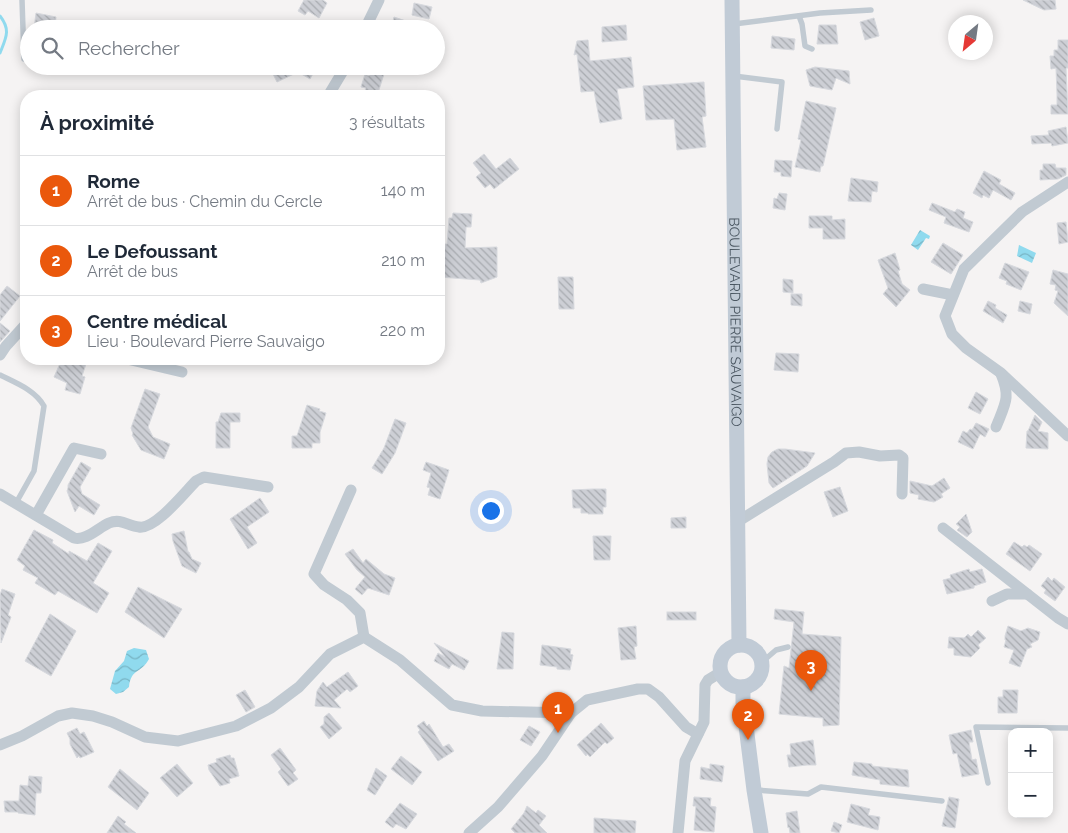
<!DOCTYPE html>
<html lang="fr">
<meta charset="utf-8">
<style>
body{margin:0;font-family:Raleway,sans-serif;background:#f6f6f7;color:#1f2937}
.controls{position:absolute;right:15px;bottom:15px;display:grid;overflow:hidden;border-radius:10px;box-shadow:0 2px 12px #0003}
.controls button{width:45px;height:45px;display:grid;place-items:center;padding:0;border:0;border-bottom:1px solid #e0e1e3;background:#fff;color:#1f2937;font:25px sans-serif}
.compass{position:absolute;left:948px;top:15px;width:45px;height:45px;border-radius:50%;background:#fff;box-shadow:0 2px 12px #0003;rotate:209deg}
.you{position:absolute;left:490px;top:510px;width:18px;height:18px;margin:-12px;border:4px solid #fff;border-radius:50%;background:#1a73e8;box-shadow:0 0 0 8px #1a73e833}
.badge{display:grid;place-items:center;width:32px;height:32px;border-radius:50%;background:#ea580c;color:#fff;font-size:16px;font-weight:700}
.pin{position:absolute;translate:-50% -41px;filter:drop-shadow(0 1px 2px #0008)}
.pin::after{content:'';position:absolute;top:26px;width:18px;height:15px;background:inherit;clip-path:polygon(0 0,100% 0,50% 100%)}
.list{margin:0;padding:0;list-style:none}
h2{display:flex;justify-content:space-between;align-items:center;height:65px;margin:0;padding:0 20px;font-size:21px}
h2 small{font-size:16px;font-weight:400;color:#747a83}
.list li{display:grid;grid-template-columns:32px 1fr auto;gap:15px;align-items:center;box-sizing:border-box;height:70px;padding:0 20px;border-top:1px solid #e0e1e3}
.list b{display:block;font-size:19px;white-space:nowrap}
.list p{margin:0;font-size:16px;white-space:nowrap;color:#747a83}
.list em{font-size:16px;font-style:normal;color:#747a83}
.icon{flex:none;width:28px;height:28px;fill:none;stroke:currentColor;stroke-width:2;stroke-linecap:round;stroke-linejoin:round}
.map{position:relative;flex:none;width:1068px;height:833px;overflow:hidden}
.search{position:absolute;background:#fff;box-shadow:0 2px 12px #0003;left:20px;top:20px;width:425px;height:55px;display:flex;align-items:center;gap:12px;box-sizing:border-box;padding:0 18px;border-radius:28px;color:#747a83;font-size:19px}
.panel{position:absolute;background:#fff;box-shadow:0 2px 12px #0003;left:20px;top:90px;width:425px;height:275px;border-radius:20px}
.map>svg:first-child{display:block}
.water{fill:url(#water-waves)}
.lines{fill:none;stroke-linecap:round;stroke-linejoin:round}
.stream{stroke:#90daee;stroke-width:3}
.building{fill:url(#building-back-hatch);stroke:#d7d9de}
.lane{stroke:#c1cad2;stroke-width:5.5}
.street{stroke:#c1cad2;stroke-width:11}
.secondary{stroke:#c1cbd6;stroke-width:15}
.labels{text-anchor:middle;stroke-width:4;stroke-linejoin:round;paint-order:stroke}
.street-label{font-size:14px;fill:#4a5661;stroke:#fff}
</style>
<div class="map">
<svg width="1068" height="833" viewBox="0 0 1068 833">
<defs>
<pattern id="water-waves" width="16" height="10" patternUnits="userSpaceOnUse" patternTransform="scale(1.25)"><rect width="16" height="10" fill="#90daee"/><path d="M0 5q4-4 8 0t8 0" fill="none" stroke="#78b4c4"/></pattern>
<pattern id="building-back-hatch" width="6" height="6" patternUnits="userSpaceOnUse" patternTransform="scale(1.25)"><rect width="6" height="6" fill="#cdcfd5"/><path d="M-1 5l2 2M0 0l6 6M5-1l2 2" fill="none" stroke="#a8abb0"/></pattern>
</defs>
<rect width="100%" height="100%" fill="#f5f3f3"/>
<!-- water -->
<g class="water">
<polygon points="920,230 930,236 929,239 926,238 918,250 911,245"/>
<polygon points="1019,245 1036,253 1032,263 1017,256"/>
<path d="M134,648L146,650L149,659C141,674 131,668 129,687L123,692L116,694L110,689L115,671L124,661L127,651Z"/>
</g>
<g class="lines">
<!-- stream -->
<path class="stream" d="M0,16C11,30 6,38 0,53"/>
</g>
<!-- building -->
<g class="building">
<polygon points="304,0 323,0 327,3 319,18 308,11 305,15 298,11"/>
<polygon points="1023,0 1055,0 1056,9 1044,10"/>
<polygon points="414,3 432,7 429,19 412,15"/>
<polygon points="36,13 56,17 55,27 53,26 52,29 34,29"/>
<polygon points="394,17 406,21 404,29 391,29"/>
<polygon points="874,18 879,36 865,40 860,22"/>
<polygon points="626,25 627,40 602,42 602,27"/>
<polygon points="819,25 836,25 838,44 817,44"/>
<polygon points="772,36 795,39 794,50 771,48"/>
<polygon points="588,40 590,61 631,57 634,87 617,89 622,119 600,123 594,91 581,92 577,54 574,55 577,41"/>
<polygon points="1058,40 1068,40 1068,68 1066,68 1068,114 1051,114 1051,105 1057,105 1057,94 1056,68 1051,69 1050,56 1054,56 1054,50 1058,50"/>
<polygon points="269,66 309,66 315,70 310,79 298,72 277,82"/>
<polygon points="372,66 383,66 380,73 384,74 377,96 363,96 366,88 361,87 365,74 369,76"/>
<polygon points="815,67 849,71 850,84 836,78 832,90 810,86 806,70"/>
<polygon points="704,82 706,116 702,117 706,147 677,150 674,119 646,120 643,86"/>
<polygon points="806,101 836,108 823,166 821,166 820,172 795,167 801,140 798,139"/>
<polygon points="1066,127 1068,143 1052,146 1051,143 1032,144 1031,136 1049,135 1048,131"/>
<polygon points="484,154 496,169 510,158 519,169 494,189 490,184 485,188 476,177 481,173 473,163"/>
<polygon points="775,160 792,161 791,177 781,176 781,172 774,172"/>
<polygon points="1043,164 1055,164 1056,168 1066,168 1066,175 1058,179 1040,180 1040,170 1043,170"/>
<polygon points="984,171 1001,180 999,184 1015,193 1011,200 993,190 989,198 983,195 982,198 973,193"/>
<polygon points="851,178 878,182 877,192 872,191 871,202 848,201"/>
<polygon points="779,193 787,194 785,210 773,208 774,198 777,199"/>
<polygon points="932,203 955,212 957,209 965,212 963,218 973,222 969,232 944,223 946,217 929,210"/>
<polygon points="453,213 472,214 471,227 466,227 465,248 497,247 497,277 481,283 480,280 439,277 439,261 444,259 445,244 447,244 449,218 452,218"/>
<polygon points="809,216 832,216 832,220 845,219 845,239 823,239 823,228 809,228"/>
<polygon points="1066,222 1068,242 1059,244 1057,223"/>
<polygon points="943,243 963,255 951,274 931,262"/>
<polygon points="895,253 900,270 898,271 902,284 910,290 896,307 883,294 888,288 878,260"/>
<polygon points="1005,263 1029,272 1021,290 1006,284 1007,281 999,278"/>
<polygon points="1053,270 1068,274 1068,316 1054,303 1058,291 1055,290 1056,285 1050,284"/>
<polygon points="558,277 573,277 574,309 559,309"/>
<polygon points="783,279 793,280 793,293 783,292"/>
<polygon points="7,286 20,296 0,321 0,295"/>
<polygon points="791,294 802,294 802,306 791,305"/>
<polygon points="988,301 996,305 995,308 1007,315 1003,323 983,311"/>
<polygon points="1020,301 1032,304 1030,314 1018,311"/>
<polygon points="0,323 10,331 0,342"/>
<polygon points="776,353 799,354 798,372 774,370"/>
<polygon points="62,359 80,359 87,361 82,376 85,377 80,394 65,390 67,383 54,377"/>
<polygon points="145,389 160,394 148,427 153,437 170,444 164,459 141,450 132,435 133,434 131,428"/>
<polygon points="976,392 988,399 980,414 968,408"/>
<polygon points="307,405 320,409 319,411 326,413 320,432 320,443 312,443 312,448 292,448 292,436 297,436"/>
<polygon points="221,413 240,413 240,422 230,422 230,448 216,448 216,422 218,422"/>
<polygon points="1035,415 1042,422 1038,431 1048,433 1048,449 1026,448 1027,431 1028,431"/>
<polygon points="395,419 406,423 395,453 382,474 372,468 384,448"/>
<polygon points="976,423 989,429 985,437 980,434 973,449 958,442 963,431 967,433 970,429 972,430"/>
<polygon points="778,449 785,449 815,453 807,466 773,488 769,483 767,464 768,457 772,452"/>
<polygon points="81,462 91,468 80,487 82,494 100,505 94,515 79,506 75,512 67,491 68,488 68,485"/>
<polygon points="426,462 449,470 440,499 428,495 430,488 427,487 431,473 423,470"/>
<polygon points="944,478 950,488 941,494 943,497 934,502 918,499 919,495 910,493 910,481 932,486"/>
<polygon points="840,487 848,511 833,517 824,492"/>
<polygon points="593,489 606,489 606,507 603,507 603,514 588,514 588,513 581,513 581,508 573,508 572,490"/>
<polygon points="260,498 269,512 247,527 257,543 248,549 230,519"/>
<polygon points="966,514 972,532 967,537 957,530 960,527 956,524"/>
<polygon points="686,517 686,528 671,528 671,518"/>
<polygon points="34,530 53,540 52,543 69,554 69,551 87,561 98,543 112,551 93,583 109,593 97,613 58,591 55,595 35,583 38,578 23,570 25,566 17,560"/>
<polygon points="184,531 188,552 189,552 192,559 201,563 196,573 182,566 173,541 172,534"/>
<polygon points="593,536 611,536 610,560 594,560"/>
<polygon points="1014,542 1022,547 1024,545 1027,547 1029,545 1042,554 1030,571 1006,554"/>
<polygon points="353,549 363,563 366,559 384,574 395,578 389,595 368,588 362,595 355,589 365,577 357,570 345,554"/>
<polygon points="969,569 970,572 982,569 986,582 974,586 974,588 947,594 943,580 951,578 950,575"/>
<polygon points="1048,577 1052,581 1054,578 1065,587 1055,601 1044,593 1046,590 1041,586"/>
<polygon points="138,587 182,609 164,638 125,612"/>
<polygon points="2,589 15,594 8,615 11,617 1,643 0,595"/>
<polygon points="775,609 804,612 802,634 841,637 839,725 823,726 823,718 779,714 784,666 789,668 794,622 774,619"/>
<rect x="667" y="612" width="29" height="8"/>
<polygon points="50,614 76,631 51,676 25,661"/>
<polygon points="636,626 637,646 634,647 636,659 621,660 618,628"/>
<polygon points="1008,626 1021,631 1028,628 1040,632 1038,640 1030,644 1032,647 1027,649 1020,667 1009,663 1014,650 1004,647 1006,640 1005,640 1005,636"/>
<polygon points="978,630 986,638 978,645 980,648 971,657 954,655 954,648 948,648 949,637 964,638 968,634 971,637"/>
<polygon points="502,632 514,633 513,669 497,669"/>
<polygon points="434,643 469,661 464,670 452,664 449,669 434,661 438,653 445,657"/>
<polygon points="542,645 571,649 570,654 573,655 570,670 557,669 557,667 540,665"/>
<polygon points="348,672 358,686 350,692 347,689 334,700 341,708 315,706 317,691 323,682 327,687"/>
<polygon points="245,690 255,707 246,712 236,695"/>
<polygon points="1003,690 1018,690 1017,713 998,713 998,697 1003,697"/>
<polygon points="329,713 342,728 329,739 320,727 324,724 324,717"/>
<polygon points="424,721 427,726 429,724 443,747 449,744 454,751 438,761 418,732 420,730 417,726"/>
<polygon points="601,723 614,738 607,744 605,742 590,757 587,754 586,756 577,745"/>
<polygon points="529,726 540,732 531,746 520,740"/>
<polygon points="77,728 80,734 84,732 94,752 80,758 79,756 77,758 70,744 70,739 67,733"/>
<polygon points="971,730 973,742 969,742 972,760 976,759 979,774 962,777 957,753 953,754 949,735"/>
<polygon points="813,740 816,765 807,765 789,767 787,755 791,755 790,744"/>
<polygon points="280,748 296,770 293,773 298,779 288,786 278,772 281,769 271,755"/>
<polygon points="230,755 231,758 234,758 239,776 229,779 230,783 220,786 209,770 208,765 217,762 216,759"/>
<polygon points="401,756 422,772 412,785 391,769"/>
<polygon points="854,762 872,764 872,766 908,770 909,787 880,784 880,780 852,775"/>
<polygon points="177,764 193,783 177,797 160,778"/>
<polygon points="710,764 724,766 722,782 700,779 701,767 710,769"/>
<polygon points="376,768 387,776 375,795 367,790"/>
<polygon points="120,769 149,793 137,810 108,787"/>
<polygon points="29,776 42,777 41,793 36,793 35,815 18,813 18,812 5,812 4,801 19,801 20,785 28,786"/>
<polygon points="694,797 711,798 710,806 716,807 714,832 694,830 696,806 693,806"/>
<polygon points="949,797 959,799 955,828 942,826"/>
<polygon points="400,803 417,814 406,829 396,824 393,828 385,822"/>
<polygon points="851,804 870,809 868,815 880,817 878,830 847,822"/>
<polygon points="527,806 536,813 538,810 546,816 539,825 547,833 515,833 511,829 524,813"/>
<polygon points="797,811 800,833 790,833 789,827 788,828 786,813"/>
<polygon points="118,816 126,822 124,824 136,833 107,833"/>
<polygon points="594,818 636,821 635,833 594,833"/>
<polygon points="834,822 842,825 839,833 831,831"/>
</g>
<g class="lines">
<!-- lane -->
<g class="lane">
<polyline points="22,0 24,59"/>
<polyline points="799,16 802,24 805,46 812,49"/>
<polyline points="734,24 820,13 871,10"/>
<polyline points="734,76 782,82 777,129"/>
<path d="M0,375C16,383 35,390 44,406L34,471L16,503"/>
<polyline points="762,662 776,650 788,647"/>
<polyline points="988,783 976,727 1068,728"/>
<polyline points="756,790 808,794 821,787 942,801"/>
</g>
<!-- street -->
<g class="street">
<polyline points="365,29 379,0"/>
<polyline points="328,96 346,66"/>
<polyline points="1068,182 1022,212 964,269 945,316 952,334 966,348 1001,373 1068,436"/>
<polyline points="923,289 953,295"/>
<polyline points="0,355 6,346 26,324"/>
<polyline points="127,359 182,372"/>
<path d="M996,427C1005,404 1011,398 1001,374"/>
<polyline points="351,490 314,574 324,585 347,600 360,613 364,637"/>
<path d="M0,494L74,538C86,541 98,528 109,523C121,518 128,526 139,527C155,530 184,493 196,481L204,477L268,487"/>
<polyline points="36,515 74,448 101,454"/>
<polyline points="737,522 834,462 846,453 859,452 880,456 899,455 903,458 902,494"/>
<polyline points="943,528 1058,618 1068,624"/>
<polyline points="992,601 1007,594 1027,594"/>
<polyline points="0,745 22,736 58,716 72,713 93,716 112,722 145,737 178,741 236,726 271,708 299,687 330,654 364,637 400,660 452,705 482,711 571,713"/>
<polyline points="469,833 498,807 542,756 571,713 587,700 638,689 648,689 659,697 686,727 698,734"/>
<polyline points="678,833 685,761 704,722 705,685 708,680 721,672"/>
</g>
<!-- secondary -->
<g class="secondary">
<path id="s1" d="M732,0L739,645"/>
<circle cx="741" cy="666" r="21"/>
<polyline points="743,687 743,702 754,790 761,833"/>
</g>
</g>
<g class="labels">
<!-- street labels -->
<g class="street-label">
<text dy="5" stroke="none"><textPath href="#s1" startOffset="322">BOULEVARD PIERRE SAUVAIGO</textPath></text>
</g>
</g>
</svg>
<div class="controls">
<button>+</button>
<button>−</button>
</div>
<svg class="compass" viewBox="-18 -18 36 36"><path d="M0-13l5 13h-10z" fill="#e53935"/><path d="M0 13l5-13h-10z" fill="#747a83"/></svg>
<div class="you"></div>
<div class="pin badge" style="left:558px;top:733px">1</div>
<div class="pin badge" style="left:748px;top:740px">2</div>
<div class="pin badge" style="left:811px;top:691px">3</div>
<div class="search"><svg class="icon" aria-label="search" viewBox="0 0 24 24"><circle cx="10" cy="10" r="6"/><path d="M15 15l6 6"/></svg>Rechercher</div>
<section class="panel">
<h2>À proximité<small>3 résultats</small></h2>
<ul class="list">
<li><span class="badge">1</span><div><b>Rome</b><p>Arrêt de bus · Chemin du Cercle</p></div><em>140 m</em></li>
<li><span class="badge">2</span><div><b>Le Defoussant</b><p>Arrêt de bus</p></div><em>210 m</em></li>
<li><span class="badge">3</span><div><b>Centre médical</b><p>Lieu · Boulevard Pierre Sauvaigo</p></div><em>220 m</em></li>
</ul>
</section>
</div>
